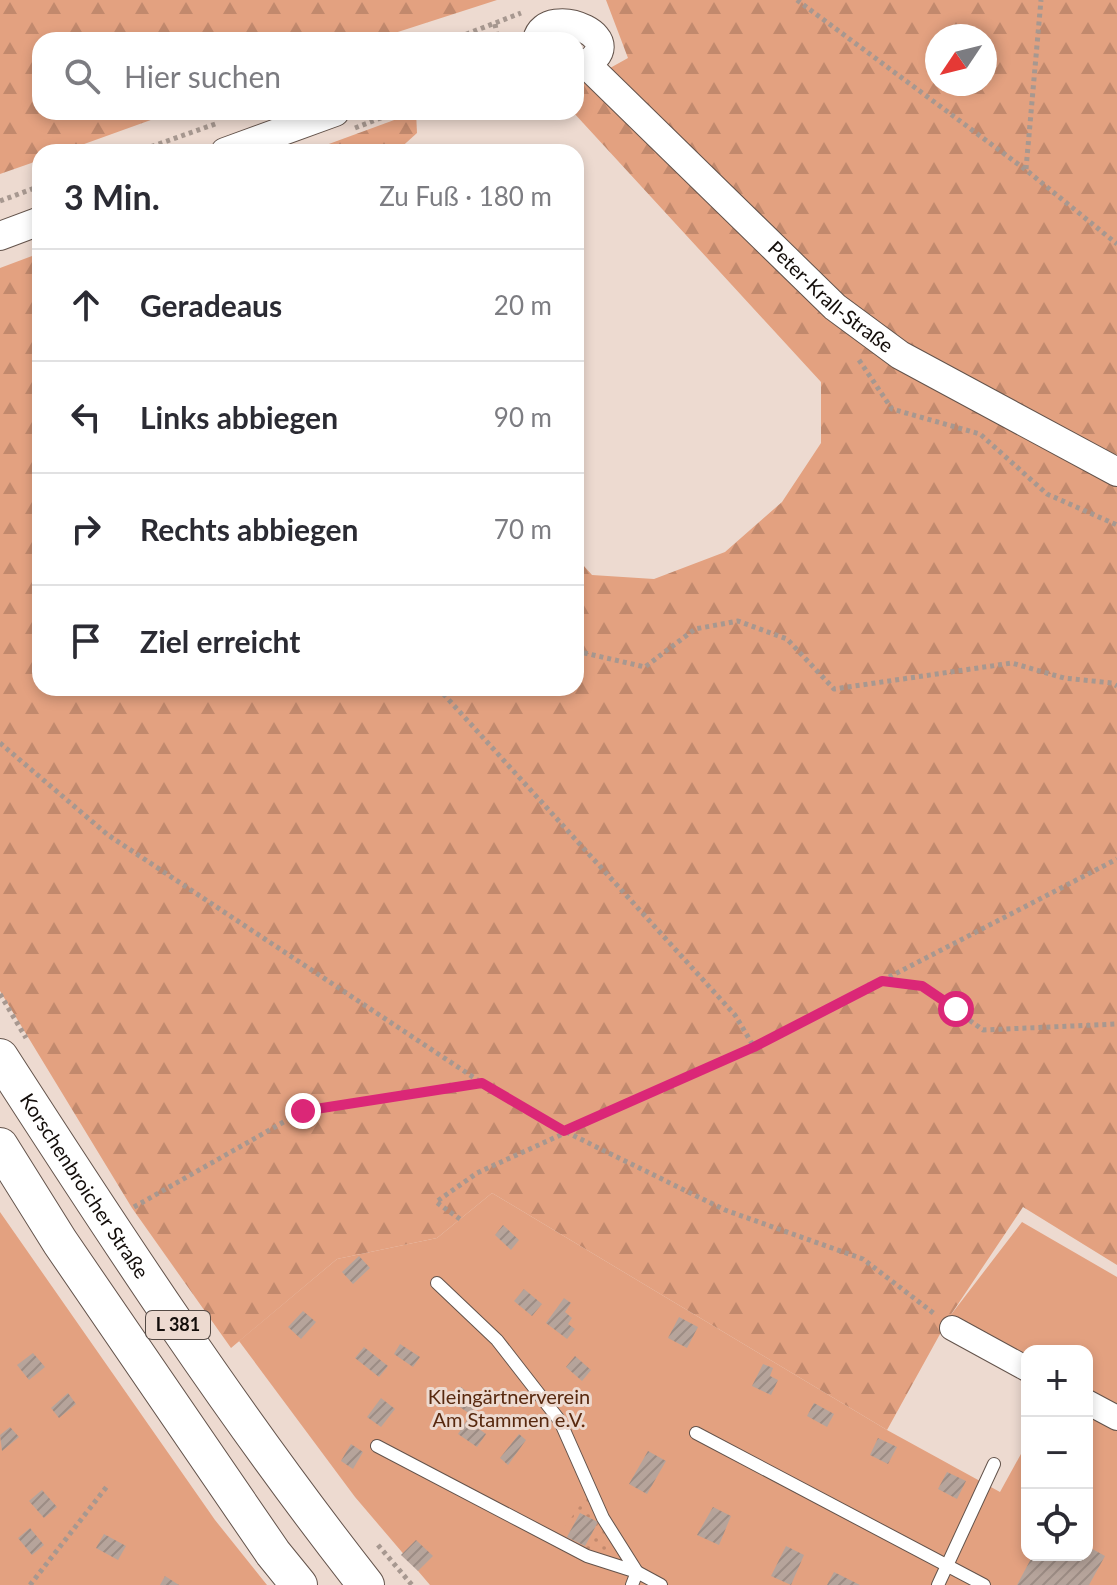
<!DOCTYPE html>
<html lang="de">
<meta charset="utf-8">
<style>
body{margin:0;font-family:Lato,sans-serif;background:#f2f2f3;color:#2b2b33}
.controls{position:absolute;right:24px;bottom:24px;display:grid;overflow:hidden;border-radius:16px;box-shadow:0 4px 12px #0003}
.controls button{width:72px;height:72px;display:grid;place-items:center;padding:0;border:0;border-bottom:2px solid #e1e1e2;background:#fff;color:#2b2b33;font:40px sans-serif}
.compass{position:absolute;left:925px;top:24px;width:72px;height:72px;border-radius:50%;background:#fff;box-shadow:0 4px 12px #0003;rotate:235deg}
.stop{position:absolute;width:24px;height:24px;margin:-18px;border:6px solid #db2777;border-radius:50%;background:#fff}
.stop.end{background:#db2777;border-color:#fff;box-shadow:0 2px 8px #0008}
.list{margin:0;padding:0;list-style:none}
h2{display:flex;justify-content:space-between;align-items:center;height:104px;margin:0;padding:0 32px;font-size:34px}
h2 small{font-size:26px;font-weight:400;color:#7c7c81}
.list li{display:grid;grid-template-columns:52px 1fr auto;gap:24px;align-items:center;box-sizing:border-box;height:112px;padding:0 32px;border-top:2px solid #e1e1e2}
.list b{display:block;font-size:30px;white-space:nowrap}
.list em{font-size:26px;font-style:normal;color:#7c7c81}
.icon{flex:none;width:44px;height:44px;fill:none;stroke:currentColor;stroke-width:2;stroke-linecap:round;stroke-linejoin:round}
.map{position:relative;flex:none;width:1117px;height:1585px;overflow:hidden}
.search{position:absolute;background:#fff;box-shadow:0 4px 12px #0003;left:32px;top:32px;width:552px;height:88px;display:flex;align-items:center;gap:20px;box-sizing:border-box;padding:0 28px;border-radius:24px;color:#7c7c81;font-size:30px}
.panel{position:absolute;background:#fff;box-shadow:0 4px 12px #0003;left:32px;top:144px;width:552px;height:552px;border-radius:24px}
.map>svg:first-child{display:block}
.green{fill:#e3a180}
.forest{fill:url(#forest-firs);fill-rule:evenodd}
.park{fill:url(#park-dots)}
.building{fill:url(#building-hatch)}
.lines{fill:none;stroke-linecap:round;stroke-linejoin:round}
.service-casing{stroke:#63534b;stroke-width:14}
.minor-casing{stroke:#63534b;stroke-width:26}
.tertiary-casing{stroke:#63534b;stroke-width:30}
.primary-casing{stroke:#63534b;stroke-width:38}
.path{stroke:#a79890;stroke-width:5;stroke-dasharray:4 4;stroke-linecap:butt}
.service{stroke:#fff;stroke-width:12}
.minor{stroke:#fff;stroke-width:24}
.tertiary{stroke:#fff;stroke-width:28}
.primary{stroke:#fff;stroke-width:36}
.route{stroke:#db2777;stroke-width:10}
.labels{text-anchor:middle;stroke-width:6;stroke-linejoin:round;paint-order:stroke}
.shield{fill:#eddad0;stroke:#544a45;stroke-width:2}
.shield-label{font-size:18px;font-weight:bold;fill:#130d0a}
.street-label{font-size:20px;fill:#130d0a;stroke:#eddad0}
.park-label{font-size:20px;fill:#58290f;stroke:#eddad0}
</style>
<div class="map">
<svg width="1117" height="1585" viewBox="0 0 1117 1585">
<defs>
<pattern id="forest-firs" width="22" height="20" patternUnits="userSpaceOnUse" patternTransform="scale(2)"><rect width="22" height="20" fill="#e3a180"/><path d="M5 1l3.5 6h-7zM16 11l3.5 6h-7z" fill="#c2896d"/></pattern>
<pattern id="park-dots" width="8" height="8" patternUnits="userSpaceOnUse" patternTransform="scale(2)"><rect width="8" height="8" fill="#e3a180"/><path d="M2 2h.1M6 6h.1" fill="none" stroke="#c2896d" stroke-width="1.8" stroke-linecap="round"/></pattern>
<pattern id="building-hatch" width="6" height="6" patternUnits="userSpaceOnUse" patternTransform="scale(2)"><rect width="6" height="6" fill="#b6a49b"/><path d="M-1 1l2-2M0 6l6-6M5 7l2-2" fill="none" stroke="#9c8c84"/></pattern>
</defs>
<rect width="100%" height="100%" fill="#eddad0"/>
<!-- green -->
<g class="green">
<polygon points="492,1193 887,1430 1000,1492 1027,1443 1027,1555 1087,1555 1087,1351 1027,1351 1027,1355 950,1316 1022,1222 1117,1277 1117,1585 430,1585 355,1497 239,1341 337,1259 437,1238"/>
<polygon points="0,1212 215,1520 267,1585 0,1585"/>
</g>
<!-- forest -->
<g class="forest">
<polygon points="0,0 497,0 373,40 40,40 40,112 173,112 62,152 40,152 40,160 0,174"/>
<path d="M606,0H1117V1265L1023,1207L950,1316L887,1430L492,1193L437,1238L337,1259L231,1348L132,1208L0,991V268L40,253V688H576V557L592,575L654,579L725,552L782,502L821,443V382L573,112H576V87L628,58ZM937,36H985V84H937Z"/>
<polygon points="416,112 417,133 396,152 307,152"/>
</g>
<!-- park -->
<polygon class="park" points="587,1495 613,1543 614,1552 595,1553 560,1534"/>
<!-- building -->
<g class="building">
<polygon points="503,1225 519,1240 511,1250 495,1235"/>
<polygon points="359,1256 370,1268 353,1284 342,1272"/>
<polygon points="524,1289 542,1304 532,1316 514,1301"/>
<polygon points="564,1298 571,1303 565,1312 572,1318 568,1324 575,1329 567,1339 546,1323"/>
<polygon points="303,1311 316,1322 301,1339 288,1327"/>
<polygon points="679,1317 698,1327 687,1348 668,1338"/>
<polygon points="400,1344 420,1357 413,1367 394,1354"/>
<polygon points="364,1347 388,1366 379,1377 355,1358"/>
<polygon points="33,1353 45,1367 29,1380 17,1365"/>
<polygon points="575,1356 591,1370 582,1381 566,1367"/>
<polygon points="763,1364 773,1368 770,1376 778,1380 771,1395 752,1386"/>
<polygon points="461,1387 479,1401 470,1414 451,1401"/>
<polygon points="68,1393 76,1404 59,1418 51,1408"/>
<polygon points="381,1398 395,1409 381,1427 367,1417"/>
<polygon points="814,1403 834,1414 827,1427 807,1416"/>
<polygon points="467,1420 486,1434 477,1447 458,1434"/>
<polygon points="10,1427 19,1437 2,1451 0,1435"/>
<polygon points="519,1434 526,1440 508,1465 500,1458"/>
<polygon points="878,1438 897,1447 888,1464 870,1455"/>
<polygon points="351,1444 363,1452 353,1469 341,1461"/>
<polygon points="648,1451 666,1461 647,1494 629,1484"/>
<polygon points="947,1472 966,1481 957,1499 938,1489"/>
<polygon points="42,1490 57,1507 44,1518 29,1501"/>
<polygon points="713,1507 731,1516 719,1545 697,1535"/>
<polygon points="580,1513 598,1522 585,1546 567,1537"/>
<polygon points="30,1528 44,1545 32,1555 18,1538"/>
<polygon points="104,1534 126,1546 118,1560 96,1548"/>
<polygon points="416,1540 433,1556 418,1571 401,1555"/>
<polygon points="786,1546 804,1555 791,1585 771,1576"/>
<polygon points="1087,1546 1105,1556 1089,1585 1017,1585 1033,1555 1087,1555"/>
<polygon points="834,1572 860,1585 827,1585"/>
<polygon points="165,1576 179,1585 160,1585"/>
</g>
<g class="lines">
<defs>
<g id="service">
<polyline points="696,1433 984,1585"/>
<polyline points="377,1446 587,1556 637,1572 603,1518 560,1421 497,1340 437,1283"/>
<polyline points="632,1585 637,1572 661,1585"/>
<polyline points="938,1585 994,1464"/>
</g>
<g id="minor">
<polyline points="952,1328 1027,1369"/>
<polyline points="1087,1402 1117,1418"/>
</g>
<g id="tertiary">
<path d="M537,40C545,0 644,41 576,69"/>
<path id="s1" d="M586,64L835,307L900,355L1117,472"/>
<polyline points="225,152 335,112"/>
<polyline points="0,236 40,221"/>
</g>
<g id="primary">
<path id="s2" d="M0,1057C116,1237 234,1417 366,1585"/>
<polyline points="0,1146 60,1242 273,1553 299,1585"/>
</g>
</defs>
<!-- service casing -->
<use href="#service" class="service-casing"/>
<!-- minor casing -->
<use href="#minor" class="minor-casing"/>
<!-- tertiary casing -->
<use href="#tertiary" class="tertiary-casing"/>
<!-- primary casing -->
<use href="#primary" class="primary-casing"/>
<!-- path -->
<g class="path">
<polyline points="797,0 1026,170 1117,244"/>
<polyline points="495,24 498,40"/>
<polyline points="451,40 521,13"/>
<polyline points="355,128 396,112"/>
<polyline points="136,152 218,123"/>
<polyline points="1026,169 1041,0"/>
<polyline points="0,201 40,186"/>
<polyline points="859,360 892,409 980,434 1047,494 1117,525"/>
<polyline points="576,651 645,667 695,629 738,621 787,639 834,689 1012,663 1064,678 1112,683 1117,686"/>
<polyline points="438,688 735,1015 754,1047"/>
<polyline points="0,743 108,835 482,1083 564,1131 725,1210 863,1259 936,1315"/>
<polyline points="885,981 922,986 983,1030 1117,1024"/>
<polyline points="0,994 26,1038"/>
<polyline points="134,1207 303,1111 481,1083"/>
<polyline points="460,1219 436,1202 477,1173 754,1047 1117,859"/>
<polyline points="378,1545 412,1585"/>
<polyline points="30,1585 108,1485"/>
</g>
<!-- service -->
<use href="#service" class="service"/>
<!-- minor -->
<use href="#minor" class="minor"/>
<!-- tertiary -->
<use href="#tertiary" class="tertiary"/>
<!-- primary -->
<use href="#primary" class="primary"/>
</g>
<g class="lines">
<!-- route -->
<polyline class="route" points="303,1111 482,1083 564,1131 754,1047 882,981 922,986 956,1009"/>
</g>
<g class="labels">
<!-- shield labels -->
<rect class="shield" x="146" y="1311" width="64" height="28" rx="6"/>
<g class="shield-label">
<text x="178" y="1331">L 381</text>
</g>
<!-- street labels -->
<g class="street-label">
<text dy="7" stroke="none"><textPath href="#s1" startOffset="338">Peter-Krall-Straße</textPath></text>
<text dy="7" stroke="none"><textPath href="#s2" startOffset="154">Korschenbroicher Straße</textPath></text>
</g>
<!-- park labels -->
<g class="park-label">
<text x="509" y="1404">Kleingärtnerverein<tspan x="509" dy="23">Am Stammen e.V.</tspan></text>
</g>
</g>
</svg>
<div class="controls">
<button>+</button>
<button>−</button>
<button><svg class="icon" aria-label="locate" viewBox="0 0 24 24"><circle cx="12" cy="12" r="6"/><path d="M12 2v4M12 18v4M2 12h4M18 12h4"/></svg></button>
</div>
<svg class="compass" viewBox="-18 -18 36 36"><path d="M0-13l5 13h-10z" fill="#e53935"/><path d="M0 13l5-13h-10z" fill="#7c7c81"/></svg>
<div class="stop" style="left:956px;top:1009px"></div>
<div class="stop end" style="left:303px;top:1111px"></div>
<div class="search"><svg class="icon" aria-label="search" viewBox="0 0 24 24"><circle cx="10" cy="10" r="6"/><path d="M15 15l6 6"/></svg>Hier suchen</div>
<section class="panel">
<h2>3 Min.<small>Zu Fuß · 180 m</small></h2>
<ul class="list">
<li><svg class="icon" aria-label="ahead" viewBox="0 0 24 24"><path d="M12 20V5M6 11l6-6 6 6"/></svg><div><b>Geradeaus</b></div><em>20 m</em></li>
<li><svg class="icon" aria-label="left" viewBox="0 0 24 24"><path d="M17 20v-9H6M10 6l-5 5 5 5"/></svg><div><b>Links abbiegen</b></div><em>90 m</em></li>
<li><svg class="icon" aria-label="right" viewBox="0 0 24 24"><path d="M7 20v-9h11M14 6l5 5-5 5"/></svg><div><b>Rechts abbiegen</b></div><em>70 m</em></li>
<li><svg class="icon" aria-label="arrive" viewBox="0 0 24 24"><path d="M6 21V4h12l-3 4 3 4H6"/></svg><div><b>Ziel erreicht</b></div></li>
</ul>
</section>
</div>
